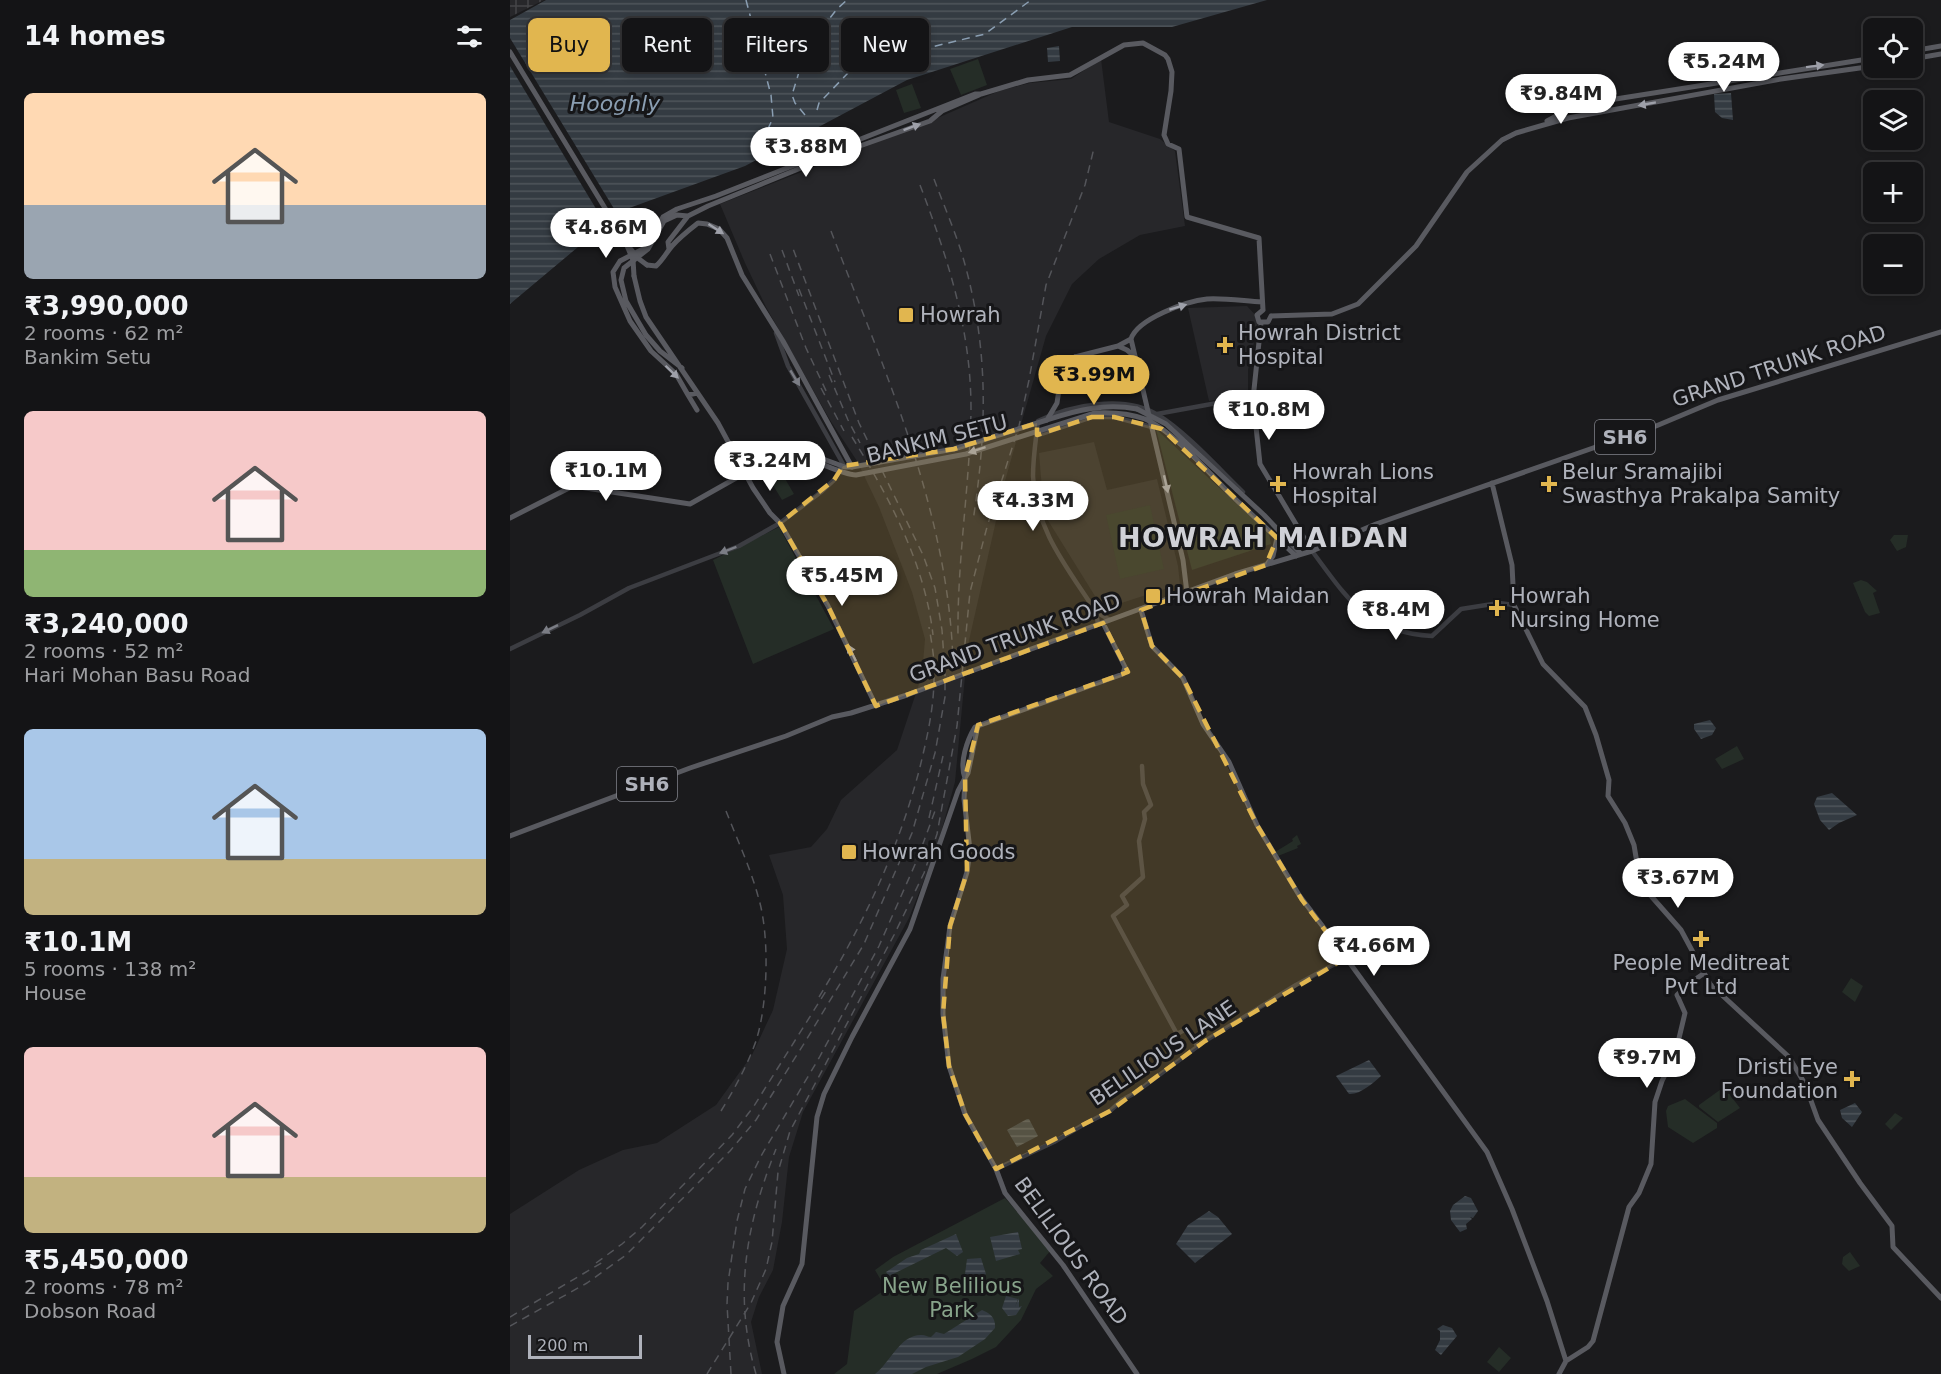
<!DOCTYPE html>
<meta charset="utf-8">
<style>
body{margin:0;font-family:"DejaVu Sans",sans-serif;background:#1d1d1f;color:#f1f3f6;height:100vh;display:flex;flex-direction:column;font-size:22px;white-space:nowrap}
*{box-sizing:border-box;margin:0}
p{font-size:20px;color:#9d9ea1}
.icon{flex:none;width:33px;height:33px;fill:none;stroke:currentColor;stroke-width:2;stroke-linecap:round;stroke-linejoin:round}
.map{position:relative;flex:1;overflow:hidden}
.sheet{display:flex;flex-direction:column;background:#141416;width:510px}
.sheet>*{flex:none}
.banner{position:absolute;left:18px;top:18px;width:570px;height:54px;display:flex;gap:12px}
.fabs{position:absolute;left:1353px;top:18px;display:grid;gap:12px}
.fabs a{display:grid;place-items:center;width:60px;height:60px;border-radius:9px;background:#141416;box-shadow:0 3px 9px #0003,0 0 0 2px #333335;font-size:30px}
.scale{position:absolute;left:18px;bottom:15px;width:114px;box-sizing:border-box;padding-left:6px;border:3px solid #afb2bb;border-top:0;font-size:16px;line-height:21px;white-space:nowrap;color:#afb2bb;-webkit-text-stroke:4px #161618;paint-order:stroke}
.price{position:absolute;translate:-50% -51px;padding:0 14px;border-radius:21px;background:#fff;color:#222;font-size:20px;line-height:39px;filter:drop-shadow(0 2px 3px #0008)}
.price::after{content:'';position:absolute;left:50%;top:36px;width:18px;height:14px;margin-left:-9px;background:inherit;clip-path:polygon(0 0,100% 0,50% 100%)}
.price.active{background:#e1b64f;color:#111}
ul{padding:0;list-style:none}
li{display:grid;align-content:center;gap:12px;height:318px;padding:0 24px}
li span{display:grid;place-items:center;height:186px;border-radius:9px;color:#555}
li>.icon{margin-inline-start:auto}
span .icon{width:108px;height:108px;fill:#fffc;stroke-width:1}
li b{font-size:26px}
h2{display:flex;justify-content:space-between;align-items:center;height:72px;padding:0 24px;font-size:26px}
.tag{padding:0 21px;border-radius:9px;background:#141416;box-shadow:0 3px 9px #0003,0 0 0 2px #333335;font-size:21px;line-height:54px}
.tag.active{background:#e1b64f;color:#111}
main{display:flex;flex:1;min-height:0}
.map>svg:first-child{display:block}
.built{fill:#27272a}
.industrial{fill:url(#industrial-grid)}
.green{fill:#252d27}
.water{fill:url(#water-rules)}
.pier{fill:#1b1b1d}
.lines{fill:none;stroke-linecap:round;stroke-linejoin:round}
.ferry{stroke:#8a9eb2;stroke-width:1.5;stroke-dasharray:8 6;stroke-linecap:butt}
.minor{stroke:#3c3d42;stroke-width:4.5}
.major{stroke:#595a60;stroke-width:5}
.rail{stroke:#54555a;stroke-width:1.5;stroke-dasharray:8 6;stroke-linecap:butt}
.major-bridge{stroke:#595a60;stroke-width:5}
.oneway{fill:#9ea0a9}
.oneway2{fill:#7b7d85}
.marked{fill:#e1b64f;fill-opacity:0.2;stroke:#e1b64f;stroke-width:4.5;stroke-dasharray:12 8;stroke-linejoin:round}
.poi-dot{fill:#e1b64f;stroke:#161618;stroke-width:2}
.labels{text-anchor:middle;stroke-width:6;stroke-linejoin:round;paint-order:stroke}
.shield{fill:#161618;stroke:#81838a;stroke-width:1.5}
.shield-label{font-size:20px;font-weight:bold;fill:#afb2bb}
.poi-label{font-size:21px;fill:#afb2bb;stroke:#161618;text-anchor:start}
.street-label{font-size:21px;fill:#afb2bb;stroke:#161618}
.park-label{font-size:21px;fill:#88a48b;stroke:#161618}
.water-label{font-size:22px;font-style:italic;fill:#8a9eb2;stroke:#161618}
.district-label{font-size:27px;font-weight:bold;letter-spacing:1.5px;fill:#d0d1d7;stroke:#161618}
</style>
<main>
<section class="sheet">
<h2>14 homes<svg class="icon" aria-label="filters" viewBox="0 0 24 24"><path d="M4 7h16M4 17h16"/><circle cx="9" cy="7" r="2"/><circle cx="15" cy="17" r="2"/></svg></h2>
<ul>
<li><span style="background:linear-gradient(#ffd9b3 60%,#9aa5b1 0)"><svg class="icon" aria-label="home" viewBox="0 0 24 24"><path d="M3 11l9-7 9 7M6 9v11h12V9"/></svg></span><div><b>₹3,990,000</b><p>2 rooms · 62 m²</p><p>Bankim Setu</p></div></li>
<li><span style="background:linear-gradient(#f6c9c9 75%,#8fb573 0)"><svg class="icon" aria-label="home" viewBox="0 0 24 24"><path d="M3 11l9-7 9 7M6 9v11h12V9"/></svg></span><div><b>₹3,240,000</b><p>2 rooms · 52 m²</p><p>Hari Mohan Basu Road</p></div></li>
<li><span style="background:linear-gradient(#a9c7e8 70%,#c2b280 0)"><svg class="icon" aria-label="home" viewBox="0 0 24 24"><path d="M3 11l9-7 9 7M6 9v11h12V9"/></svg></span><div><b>₹10.1M</b><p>5 rooms · 138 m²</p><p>House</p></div></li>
<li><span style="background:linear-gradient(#f6c9c9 70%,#c2b280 0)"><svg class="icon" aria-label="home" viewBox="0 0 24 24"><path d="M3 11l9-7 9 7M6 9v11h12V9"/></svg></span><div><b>₹5,450,000</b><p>2 rooms · 78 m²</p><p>Dobson Road</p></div></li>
</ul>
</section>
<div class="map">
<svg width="1431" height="1374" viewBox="0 0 1431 1374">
<defs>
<pattern id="industrial-grid" width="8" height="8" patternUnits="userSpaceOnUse" patternTransform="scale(1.5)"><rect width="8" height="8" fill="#27272a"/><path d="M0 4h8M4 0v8" fill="none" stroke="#444447"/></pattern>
<pattern id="water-rules" width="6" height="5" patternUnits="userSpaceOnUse" patternTransform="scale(1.5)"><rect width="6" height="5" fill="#343b42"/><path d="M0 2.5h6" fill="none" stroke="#4f555b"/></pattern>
</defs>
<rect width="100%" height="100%" fill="#1b1b1d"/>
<path class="built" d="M591,59L599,122L650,139L665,151L675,226L630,235L589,259L562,284L536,336L495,481L458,645L445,782L427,847L399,918L293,1112L279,1157L272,1222L263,1270L249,1297L241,1322L252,1374H0V1214L69,1170L113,1150L147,1143L206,1105L242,1055L263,1010L277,949L273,895L259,855L301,847L317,829L331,800L387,750L412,675L415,639L402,592L369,507L347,461L320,420L256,307L235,263L210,204L423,120L489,91L520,83L561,79Z
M737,306L749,319L738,370V395L699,401L678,308Z
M584,442L597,490L647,479L668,566L670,584L593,609L534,514L529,453Z"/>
<path class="industrial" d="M0,0H34L0,17Z"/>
<path class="green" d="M468,59L477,85L451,95L440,69Z
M402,84L411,108L394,113L386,90Z
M646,429L759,534L761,544L682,570Z
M270,470L284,494L272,500L258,477Z
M640,505L654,569L610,579L596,515Z
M269,527L324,629L243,664L203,560Z
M1384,535H1398L1396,547L1387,551L1380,540Z
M1351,580L1357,582L1367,591L1363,593L1370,613L1359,616L1355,612L1343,583Z
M1227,746L1234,759L1212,769L1205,759Z
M787,835L791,844L787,846L788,848L768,856L765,852L783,841L782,839Z
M1341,978L1353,986L1345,1002L1332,992Z
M1214,1087L1230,1108L1208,1122L1189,1107V1105Z
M1175,1099L1207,1123V1128L1183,1143L1158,1127L1156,1111L1158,1106Z
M1385,1113L1393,1118L1381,1130L1375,1124Z
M495,1198L541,1250L530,1263L543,1276L526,1289L511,1320L486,1347L462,1359L427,1374H324L337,1364L344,1311L376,1289L365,1270L383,1257Z
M1340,1252L1350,1266L1339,1271L1332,1264L1333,1257Z
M989,1347L1001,1358L989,1372L977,1362Z"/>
<path class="water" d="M36,0H757L662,27H562L397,80L235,166L111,211L0,304V20Z
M549,46L550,61L538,62L537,48Z
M1221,93L1223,120L1212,118L1205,112L1204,94Z
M1200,720L1206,728L1202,735L1191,739L1184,729V724Z
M1322,793L1347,815L1329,823L1319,830L1310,820L1304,804L1307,797Z
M859,1060L871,1076C863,1083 850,1095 839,1094L826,1076Z
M1345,1103L1352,1112L1342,1127L1332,1118L1330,1110Z
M517,1119H519L528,1136L507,1147L497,1130Z
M955,1196L961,1198L968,1211L963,1218L960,1217L962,1219L956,1224L957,1229L950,1232L941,1220L940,1211L943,1205Z
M699,1211L708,1217L722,1234L685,1263L666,1244L678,1225Z
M508,1232L512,1249L508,1250L510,1254L486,1261L480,1237Z
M446,1234L453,1252L447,1256L436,1248L379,1276L376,1272L397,1258L409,1254L411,1250Z
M471,1258L476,1274L465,1282L458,1280L455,1274L457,1259Z
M496,1296L508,1299L505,1307L509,1298V1307L512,1306L506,1315L498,1316L492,1308Z
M472,1310C480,1313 486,1318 485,1328L475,1339L448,1357L416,1367L402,1374H365C380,1363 390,1334 412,1335C415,1335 418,1337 421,1337L426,1332L434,1334Z
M933,1325L942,1328L947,1336L931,1355L925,1350L930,1340V1331L927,1329Z"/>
<path class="pier" d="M0,38L109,217L97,227L0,66Z"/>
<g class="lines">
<path class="ferry" d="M236,0L261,95L263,118L256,133
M307,110L309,103L339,72L397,53L475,34L521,0
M295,115L285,103L282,95L296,49L327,9L337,0"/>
<path class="minor" d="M647,414L718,401L743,399
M528,435L582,417H604L642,427L643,426
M802,551C838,599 856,632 922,636L951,609L989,603L1004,605
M586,612L600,620
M588,624L586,612C557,567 526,531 523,476C523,457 526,439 528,421C560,405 615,394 648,415C677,433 708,468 733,492
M0,649L70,615L119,588L229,546L270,523L311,492L324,480L333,464L278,366L266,333
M632,766L633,784L641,805L634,812L635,819L629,841L633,877L612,896L617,905L603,916L667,1034L678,1028L687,1046
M486,1169L544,1142L571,1126L600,1111L612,1100L625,1093L695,1041L786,985L836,958"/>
<path class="major" d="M1402,51L1431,46
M0,52L115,241
M1402,59L1431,54
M1037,121L1061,108L1093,101L1364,58
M159,249L158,242L178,216
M137,265L146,266C153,260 156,253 162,246C170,237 179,230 188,223L197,224L209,229L217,238L232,275L273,341L342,467
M124,276L130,301L136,317L208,423L243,488L260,513L270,523L318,606L366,706
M753,310L747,315L749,322H758L761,316
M761,316L822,314L848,304L906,246L957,172L992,140L1006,133L1058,118L1271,79L1364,66
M751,323L743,399L750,464L802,551
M608,346L617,350L624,356
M565,357L608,346L621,339
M172,368L150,351L136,335L116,301L111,280L114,268L138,249L154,221L167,215L178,216L198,206L308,161L420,121L432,111L469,95
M187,393L178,395L166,374L141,351L120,321L105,287L103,272L110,261L133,249L153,217L167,209L206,196L465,94H471L518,80L560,75L614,45L633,43L655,55L658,59L662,72L661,91L654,135L658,144L669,149L677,217L749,238L753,310
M178,395L187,410
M537,420C567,410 595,403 627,409
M982,483L1002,565L1004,605L1033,664L1075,707L1086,735L1099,780L1098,796L1115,823L1124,845L1129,875L1134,888L1171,930L1200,984L1279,1057L1295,1084L1308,1120L1350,1183L1382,1226L1383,1247L1431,1298
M727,490L754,515L791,554
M721,495L786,556
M0,518L63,486L180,504L235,473H243
M757,564L763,556L767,538
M677,593L673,560L621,339C627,319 677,301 697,299C715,298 734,301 752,302
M631,610L642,646L673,678L693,724L719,762L747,825L789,895L826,944L977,1152L1002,1209L1037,1301L1056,1361
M459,672L725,574L802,551L866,524L1146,426L1208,400L1431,332
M468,725L458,773L455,778L454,799L460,850L457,872L440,926L433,979V1014L439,1066L455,1114L486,1169L495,1193L553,1265L627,1374
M455,778C449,763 457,740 465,727L613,674L615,667L593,623
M0,836L180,768L276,736L322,717L341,713L397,695
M274,1374L267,1342L273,1306L292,1264L307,1117L314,1094L342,1037L400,929L448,791L455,778
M1049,1374L1056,1361L1078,1347L1083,1341L1119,1207L1129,1193L1141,1164L1145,1102L1152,1081L1165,1055L1175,1013L1167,995L1177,985L1193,974"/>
<path class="rail" d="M424,179C434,206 446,233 454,261C479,350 477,430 463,521
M410,185C438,259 461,329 461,409C460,485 447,560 448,636
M321,231C374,370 438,510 443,661
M272,250L289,296
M260,254L296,348L318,395
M289,289L325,382
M319,375L338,420L350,443
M311,388L334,431
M342,437C379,497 415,564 423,635
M419,818L433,756
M309,997C353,925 389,849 410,767C417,738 424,708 424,677C425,661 422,644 419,627
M211,1111C225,1088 237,1066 246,1041C258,1004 260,934 248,896C240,867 227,839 216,811
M86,1263L112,1244L132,1227L222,1135L244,1106L316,991
M0,1317L93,1262
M0,1326L77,1283L116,1255L220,1151L246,1120L295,1042L354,944L402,833L425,753L435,697V673L432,630L425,588L413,555L349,423L282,246
M197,1374L241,1303L256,1269L262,1242L268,1172L280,1131L384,935L414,873L427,834L447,726L460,592L477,527L509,426L519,380L536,285L575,185L584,148
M221,1374L217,1304L218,1283L227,1221L235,1189L251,1156L309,1058L369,946L407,860L425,811
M246,1374C223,1295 236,1225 266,1149"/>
<path class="major-bridge" d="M115,241L123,260L124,276
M119,247L129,259L137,265
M627,409L656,424L727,490
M239,466L270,448L280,447L335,467H342L444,449L537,420L547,403L552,369L565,357
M243,473C251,467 260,459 270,455C289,449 325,474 346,475L456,454L585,413C602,412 618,413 635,419C663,431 699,473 721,495
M397,695L459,672"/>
</g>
<defs><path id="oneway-solid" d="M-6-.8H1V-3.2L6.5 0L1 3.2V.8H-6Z" transform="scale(1.5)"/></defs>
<g class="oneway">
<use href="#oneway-solid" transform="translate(1305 66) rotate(-7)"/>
<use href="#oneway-solid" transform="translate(1137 104) rotate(170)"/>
<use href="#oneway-solid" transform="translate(402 127) rotate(-20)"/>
<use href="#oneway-solid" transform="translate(206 229) rotate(33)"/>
<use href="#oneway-solid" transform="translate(668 307) rotate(-17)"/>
<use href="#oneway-solid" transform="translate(162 372) rotate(44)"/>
<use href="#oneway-solid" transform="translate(467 450) rotate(162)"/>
<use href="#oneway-solid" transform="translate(656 484) rotate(77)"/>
<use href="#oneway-solid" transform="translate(342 653) rotate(-116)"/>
</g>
<g class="oneway2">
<use href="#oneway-solid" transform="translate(285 378) rotate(59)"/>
<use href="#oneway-solid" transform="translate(218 550) rotate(159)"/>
<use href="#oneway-solid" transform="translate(40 629) rotate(154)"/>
</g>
<path class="marked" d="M582,417H604L652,429L767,538L756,565L631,610L642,646L673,678L747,825L792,900L836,958L695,1041L600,1111L486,1169L455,1114L439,1066L433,1014L440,926L457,872L455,778L468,725L618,672L593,623L366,706L318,606L270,523L324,480L333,466L444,449L527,423V435Z"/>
<g class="poi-dot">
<rect x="388" y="307" width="16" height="16" rx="3"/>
<path d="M712 336h6v6h6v6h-6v6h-6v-6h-6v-6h6z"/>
<path d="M765 475h6v6h6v6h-6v6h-6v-6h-6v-6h6z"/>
<path d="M1036 475h6v6h6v6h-6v6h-6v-6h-6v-6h6z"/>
<rect x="635" y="588" width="16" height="16" rx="3"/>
<path d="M984 599h6v6h6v6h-6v6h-6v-6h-6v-6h6z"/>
<rect x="331" y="844" width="16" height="16" rx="3"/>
<path d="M1188 930h6v6h6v6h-6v6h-6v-6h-6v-6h6z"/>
<path d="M1339 1070h6v6h6v6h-6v6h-6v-6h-6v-6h6z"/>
</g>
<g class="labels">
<g class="shield">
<rect x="1085" y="420" width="60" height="34" rx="4.5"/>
<rect x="107" y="767" width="60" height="34" rx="4.5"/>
</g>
<g class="shield-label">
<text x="1115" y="444">SH6</text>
<text x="137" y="791">SH6</text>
</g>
<g class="poi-label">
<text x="410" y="322">Howrah</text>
<text x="728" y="340">Howrah District<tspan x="728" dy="24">Hospital</tspan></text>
<text x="782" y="479">Howrah Lions<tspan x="782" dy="24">Hospital</tspan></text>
<text x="1052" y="479">Belur Sramajibi<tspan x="1052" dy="24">Swasthya Prakalpa Samity</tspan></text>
<text x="656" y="603">Howrah Maidan</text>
<text x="1000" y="603">Howrah<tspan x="1000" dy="24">Nursing Home</tspan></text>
<text x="352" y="859">Howrah Goods</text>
<text x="1191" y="970" text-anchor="middle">People Meditreat<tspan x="1191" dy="24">Pvt Ltd</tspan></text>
<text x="1328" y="1074" text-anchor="end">Dristi Eye<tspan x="1328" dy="24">Foundation</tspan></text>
</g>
<g class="street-label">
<text transform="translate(1269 366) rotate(-18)" y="7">GRAND TRUNK ROAD</text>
<text transform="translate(427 439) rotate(-14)" y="7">BANKIM SETU</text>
<text transform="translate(505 638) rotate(-20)" y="7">GRAND TRUNK ROAD</text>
<text transform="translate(653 1053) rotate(-34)" y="7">BELILIOUS LANE</text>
<text transform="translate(561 1251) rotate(54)" y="7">BELILIOUS ROAD</text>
</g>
<g class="park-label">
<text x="442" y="1293">New Belilious<tspan x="442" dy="24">Park</tspan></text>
</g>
<g class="water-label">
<text x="105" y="111">Hooghly</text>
</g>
<g class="district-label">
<text x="754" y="547">HOWRAH MAIDAN</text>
</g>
</g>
</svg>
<div class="fabs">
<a><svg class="icon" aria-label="locate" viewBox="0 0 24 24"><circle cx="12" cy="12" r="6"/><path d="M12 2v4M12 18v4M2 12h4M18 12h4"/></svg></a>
<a><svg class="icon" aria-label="layers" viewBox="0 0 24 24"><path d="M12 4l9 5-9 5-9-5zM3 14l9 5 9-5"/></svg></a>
<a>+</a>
<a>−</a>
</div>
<div class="scale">200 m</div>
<b class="price" style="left:1214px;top:93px">₹5.24M</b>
<b class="price" style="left:1051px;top:125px">₹9.84M</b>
<b class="price" style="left:296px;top:178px">₹3.88M</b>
<b class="price" style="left:96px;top:259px">₹4.86M</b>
<b class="price active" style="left:584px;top:406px">₹3.99M</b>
<b class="price" style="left:759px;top:441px">₹10.8M</b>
<b class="price" style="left:260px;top:492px">₹3.24M</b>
<b class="price" style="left:96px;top:502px">₹10.1M</b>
<b class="price" style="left:523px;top:532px">₹4.33M</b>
<b class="price" style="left:332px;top:607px">₹5.45M</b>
<b class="price" style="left:886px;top:641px">₹8.4M</b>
<b class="price" style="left:1168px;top:909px">₹3.67M</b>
<b class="price" style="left:864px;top:977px">₹4.66M</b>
<b class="price" style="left:1137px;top:1089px">₹9.7M</b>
<div class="banner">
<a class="tag active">Buy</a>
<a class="tag">Rent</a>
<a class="tag">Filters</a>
<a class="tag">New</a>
</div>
</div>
</main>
